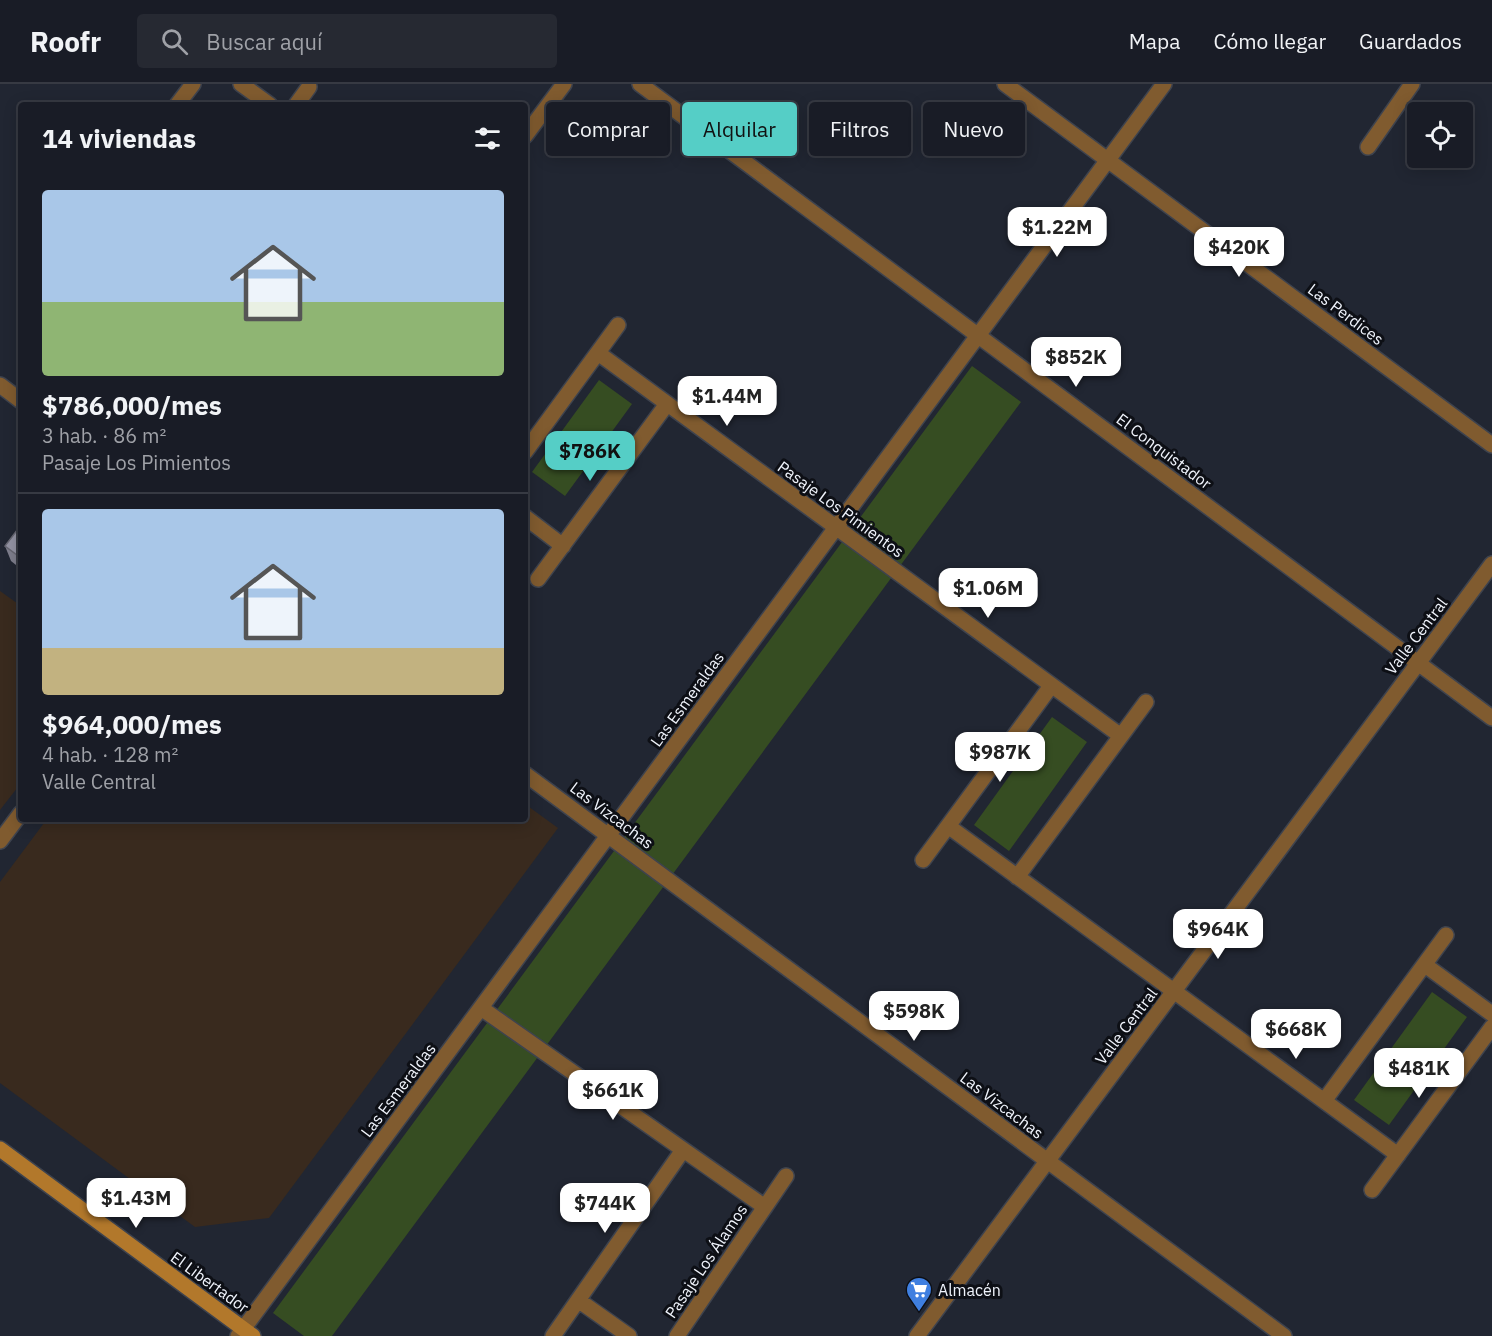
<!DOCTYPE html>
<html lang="es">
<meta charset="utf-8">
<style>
body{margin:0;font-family:"IBM Plex Sans",sans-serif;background:#262932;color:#f1f3f6;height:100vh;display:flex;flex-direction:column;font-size:22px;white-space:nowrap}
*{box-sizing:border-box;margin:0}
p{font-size:20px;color:#9fa1a7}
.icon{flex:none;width:33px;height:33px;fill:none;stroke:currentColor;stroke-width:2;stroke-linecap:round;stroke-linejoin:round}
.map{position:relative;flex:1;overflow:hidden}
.details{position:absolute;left:18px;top:18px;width:510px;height:720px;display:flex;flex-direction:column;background:#191c26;border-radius:6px;box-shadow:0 3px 15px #0003,0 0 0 2px #373a43}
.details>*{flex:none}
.guide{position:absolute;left:546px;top:18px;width:570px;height:54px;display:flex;gap:12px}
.controls{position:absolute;left:1407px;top:18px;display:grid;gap:12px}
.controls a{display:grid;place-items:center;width:66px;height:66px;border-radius:6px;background:#191c26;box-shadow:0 3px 15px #0003,0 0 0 2px #373a43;font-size:30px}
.price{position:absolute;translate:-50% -51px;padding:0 14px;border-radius:12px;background:#fff;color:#222;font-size:20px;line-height:39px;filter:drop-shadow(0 2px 3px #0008)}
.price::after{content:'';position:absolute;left:50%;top:36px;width:18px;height:14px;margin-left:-9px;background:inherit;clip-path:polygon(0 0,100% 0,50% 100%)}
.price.current{background:#55cec6;color:#111}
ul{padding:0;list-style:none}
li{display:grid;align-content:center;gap:12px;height:318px;padding:0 24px}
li+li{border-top:2px solid #373a43}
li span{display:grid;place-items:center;height:186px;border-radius:6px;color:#555}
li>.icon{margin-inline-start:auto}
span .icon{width:108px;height:108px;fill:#fffc;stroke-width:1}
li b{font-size:26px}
h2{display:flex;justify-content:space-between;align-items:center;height:72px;padding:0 24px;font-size:26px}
.chip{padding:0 21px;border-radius:6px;background:#191c26;box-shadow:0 3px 15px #0003,0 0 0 2px #373a43;font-size:21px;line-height:54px}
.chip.current{background:#55cec6;color:#111}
header{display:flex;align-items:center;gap:36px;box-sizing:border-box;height:84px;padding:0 30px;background:#191c26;border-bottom:2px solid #373a43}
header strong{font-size:28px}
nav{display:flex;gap:33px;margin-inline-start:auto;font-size:21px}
.search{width:420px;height:54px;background:#262932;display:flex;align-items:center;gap:15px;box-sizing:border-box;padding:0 21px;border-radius:6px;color:#9fa1a7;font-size:22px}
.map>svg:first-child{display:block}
.education{fill:#392a1e}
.green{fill:#364d22}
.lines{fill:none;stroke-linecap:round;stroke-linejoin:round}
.street-casing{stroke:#3e434e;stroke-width:18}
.secondary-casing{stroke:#3e434e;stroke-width:18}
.street{stroke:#805b2f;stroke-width:15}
.secondary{stroke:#b2782b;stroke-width:15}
.wall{fill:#7e7e8c}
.building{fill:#9393a3;stroke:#676772;stroke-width:1.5}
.labels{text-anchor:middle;stroke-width:6;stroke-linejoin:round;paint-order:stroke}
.street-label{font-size:16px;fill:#f0f4fc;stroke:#0d0f15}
.poi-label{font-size:16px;fill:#f0f4fc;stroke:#0d0f15;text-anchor:start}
</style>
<header>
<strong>Roofr</strong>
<div class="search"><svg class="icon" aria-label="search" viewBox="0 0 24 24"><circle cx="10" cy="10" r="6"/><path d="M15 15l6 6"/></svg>Buscar aquí</div>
<nav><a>Mapa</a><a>Cómo llegar</a><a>Guardados</a></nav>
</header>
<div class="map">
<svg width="1492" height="1252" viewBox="0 0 1492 1252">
<rect width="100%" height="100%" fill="#212632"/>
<path class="education" d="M0,507L21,522V699L0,726Z
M525,720L558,744L269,1134L195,1143L0,999V798L47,735H525Z"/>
<path class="green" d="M972,282L1021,318L332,1252H304L273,1229Z
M599,296L632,320L565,412L532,388Z
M1052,633L1087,658L1009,767L974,741Z
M1432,908L1467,933L1389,1041L1354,1016Z"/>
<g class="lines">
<defs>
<path id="street" d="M241,0L270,21
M640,0L1492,634
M1005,0L1492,361
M177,21L193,0
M296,21L309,3
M525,52L564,0
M1368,63L1412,0
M598,269L1121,652
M0,301L21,317
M525,368L618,241
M525,433L563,462
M538,495L667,320
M525,690L1284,1252
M948,742L1398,1071
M0,757L21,729
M923,776L1051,602
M1017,793L1146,618
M1425,881L1492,930
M481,924L765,1123
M1324,1017L1446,851
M1372,1106L1492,943
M578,1216L629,1252
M238,1252L1164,0
M553,1252L683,1066
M677,1252L786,1092
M917,1252L1492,480"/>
<path id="secondary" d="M0,1065L253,1252"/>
</defs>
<use href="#street" class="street-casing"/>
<use href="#secondary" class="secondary-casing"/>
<use href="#street" class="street"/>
<use href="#secondary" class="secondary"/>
</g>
<path class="wall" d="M21,441V485L11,477L5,462Z"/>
<path class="building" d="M21,441V474L5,462Z"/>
<defs>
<symbol id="supermarket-pin" viewBox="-11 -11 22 30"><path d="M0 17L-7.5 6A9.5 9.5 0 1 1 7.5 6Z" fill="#3f7fe0" stroke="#0d0f15"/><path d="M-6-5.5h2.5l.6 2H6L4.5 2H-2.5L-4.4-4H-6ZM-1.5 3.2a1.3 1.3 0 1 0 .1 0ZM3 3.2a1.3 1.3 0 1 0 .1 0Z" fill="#fff"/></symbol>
</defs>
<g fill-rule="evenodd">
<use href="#supermarket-pin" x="904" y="1191" width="30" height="40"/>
</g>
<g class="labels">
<g class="street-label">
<text transform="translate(1346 230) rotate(37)" y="6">Las Perdices</text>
<text transform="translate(1164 367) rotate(37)" y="6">El Conquistador</text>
<text transform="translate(841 425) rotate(36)" y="6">Pasaje Los Pimientos</text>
<text transform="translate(1416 552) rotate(-53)" y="6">Valle Central</text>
<text transform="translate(687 615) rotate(-54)" y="6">Las Esmeraldas</text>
<text transform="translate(612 731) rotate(37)" y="6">Las Vizcachas</text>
<text transform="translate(1126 942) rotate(-53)" y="6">Valle Central</text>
<text transform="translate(398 1006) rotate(-53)" y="6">Las Esmeraldas</text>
<text transform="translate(1002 1021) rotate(37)" y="6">Las Vizcachas</text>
<text transform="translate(706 1177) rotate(-56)" y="6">Pasaje Los Álamos</text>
<text transform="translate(210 1198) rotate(36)" y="6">El Libertador</text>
</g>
<g class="poi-label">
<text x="938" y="1212">Almacén</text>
</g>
</g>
</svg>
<div class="controls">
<a><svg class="icon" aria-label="locate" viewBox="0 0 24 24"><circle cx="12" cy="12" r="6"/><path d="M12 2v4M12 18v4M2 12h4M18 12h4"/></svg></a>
</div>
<b class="price" style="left:1057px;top:174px">$1.22M</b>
<b class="price" style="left:1239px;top:194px">$420K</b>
<b class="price" style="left:1076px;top:304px">$852K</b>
<b class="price" style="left:727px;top:343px">$1.44M</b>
<b class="price current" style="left:590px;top:398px">$786K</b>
<b class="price" style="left:988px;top:535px">$1.06M</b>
<b class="price" style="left:1000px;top:699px">$987K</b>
<b class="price" style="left:1218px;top:876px">$964K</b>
<b class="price" style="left:914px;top:958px">$598K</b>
<b class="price" style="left:1296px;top:976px">$668K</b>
<b class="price" style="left:1419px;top:1015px">$481K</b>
<b class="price" style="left:613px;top:1037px">$661K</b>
<b class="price" style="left:136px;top:1145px">$1.43M</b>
<b class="price" style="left:605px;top:1150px">$744K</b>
<div class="guide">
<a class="chip">Comprar</a>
<a class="chip current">Alquilar</a>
<a class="chip">Filtros</a>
<a class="chip">Nuevo</a>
</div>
<section class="details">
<h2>14 viviendas<svg class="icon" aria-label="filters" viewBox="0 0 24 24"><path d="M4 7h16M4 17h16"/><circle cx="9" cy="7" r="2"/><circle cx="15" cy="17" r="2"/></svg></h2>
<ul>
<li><span style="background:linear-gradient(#a9c7e8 60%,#8fb573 0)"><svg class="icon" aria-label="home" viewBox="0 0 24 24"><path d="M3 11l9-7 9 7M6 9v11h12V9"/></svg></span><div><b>$786,000/mes</b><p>3 hab. · 86 m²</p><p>Pasaje Los Pimientos</p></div></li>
<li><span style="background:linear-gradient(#a9c7e8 75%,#c2b280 0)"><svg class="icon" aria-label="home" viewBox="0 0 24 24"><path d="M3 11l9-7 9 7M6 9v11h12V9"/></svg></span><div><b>$964,000/mes</b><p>4 hab. · 128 m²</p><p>Valle Central</p></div></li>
</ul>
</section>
</div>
